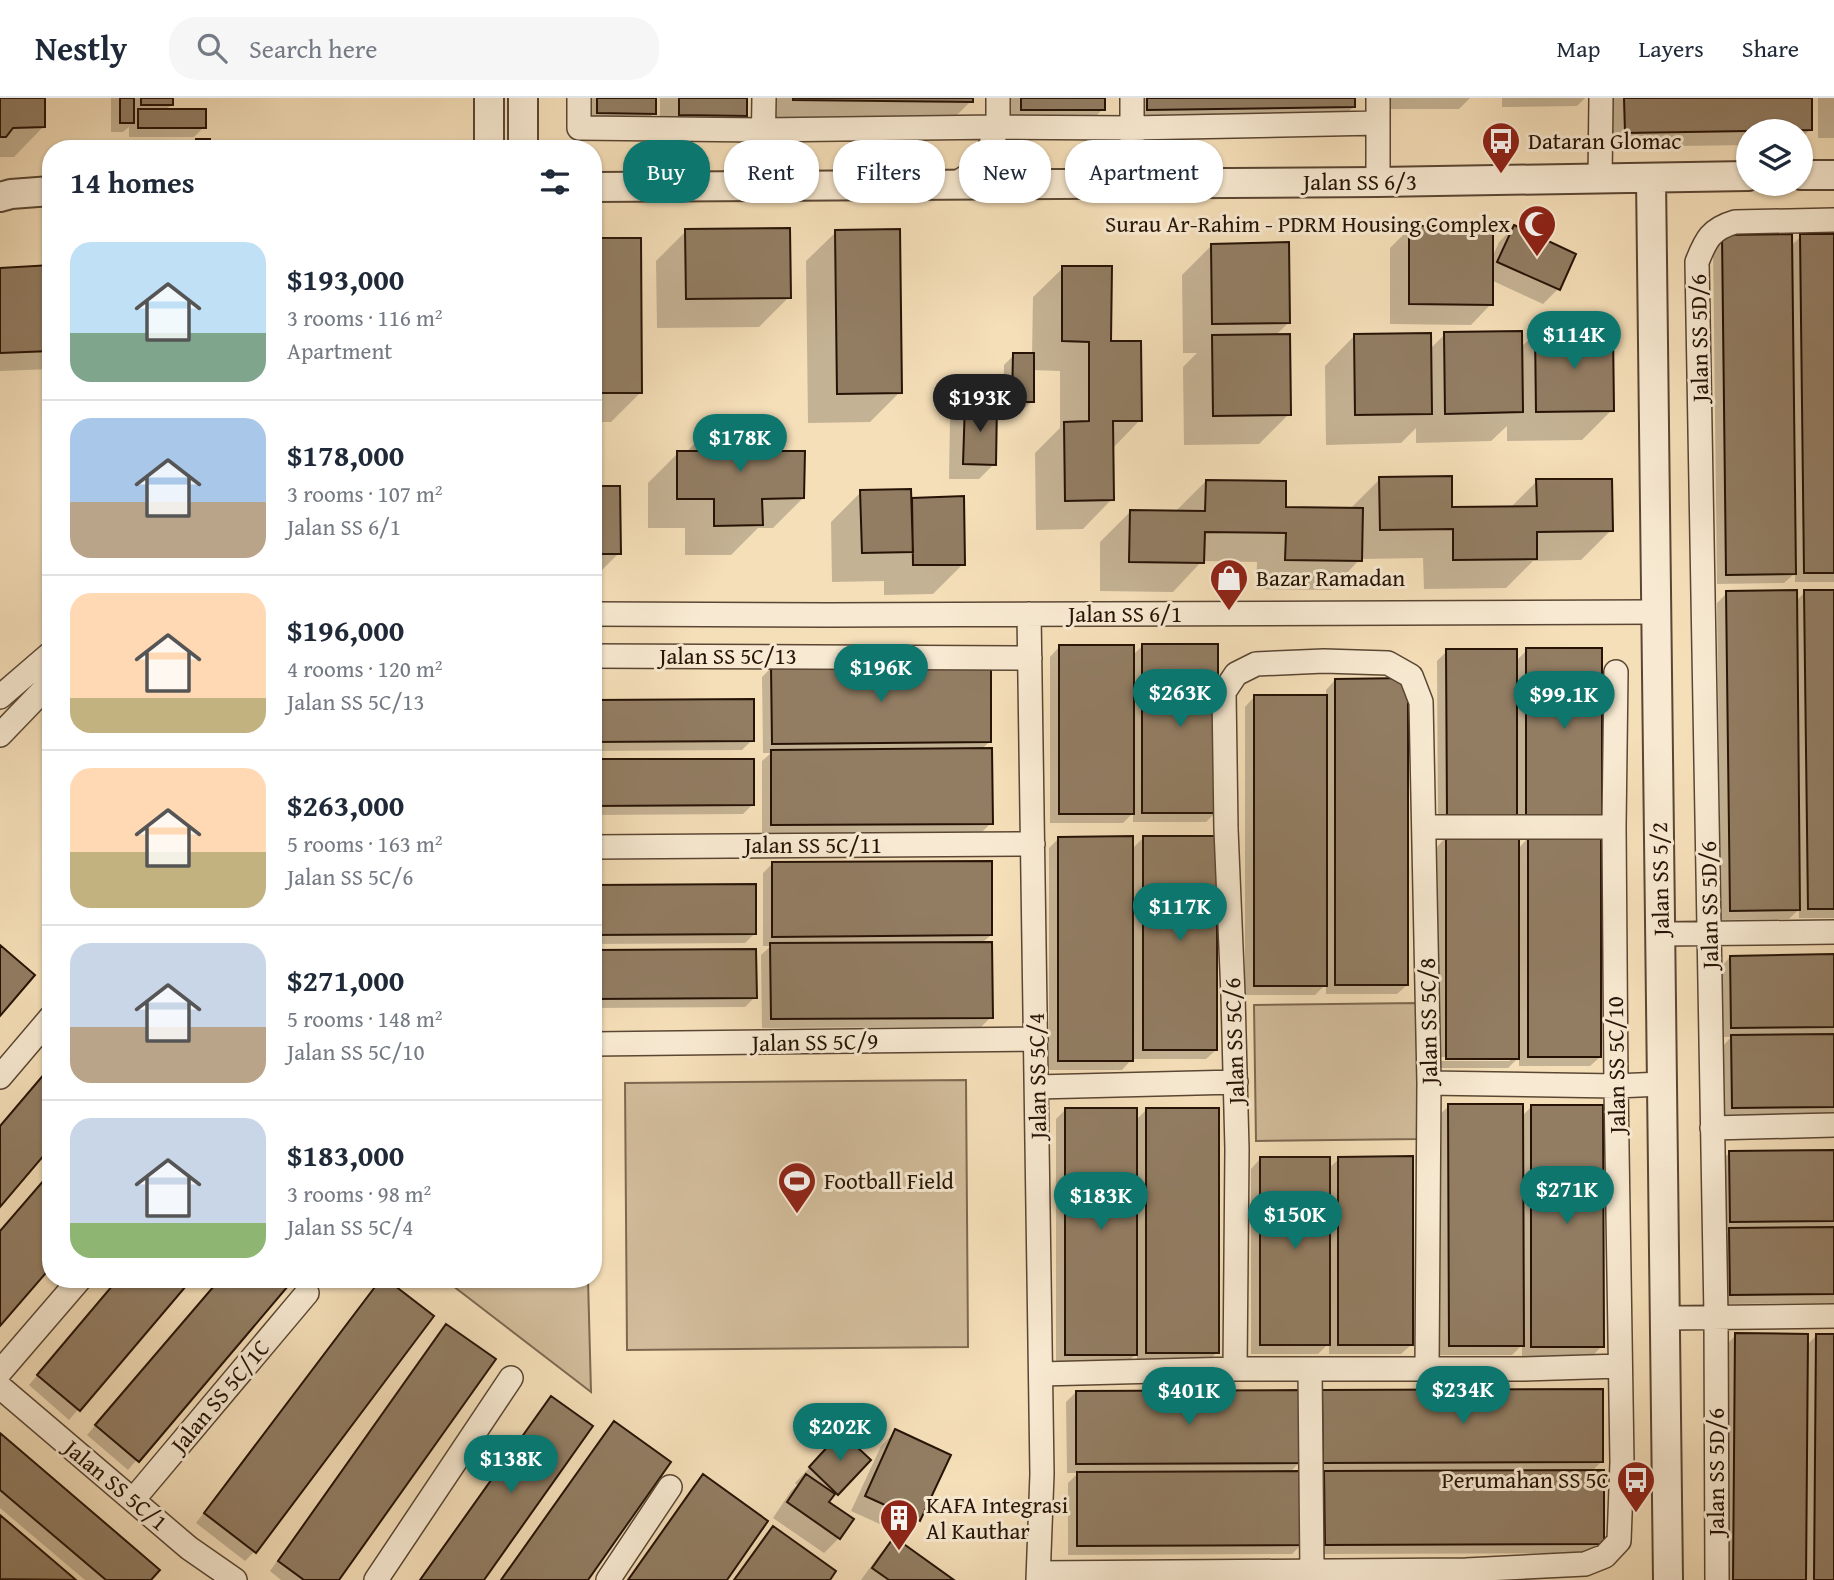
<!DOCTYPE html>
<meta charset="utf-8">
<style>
body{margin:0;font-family:"Gentium Book Plus",serif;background:#f6f6f7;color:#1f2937;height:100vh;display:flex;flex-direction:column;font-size:26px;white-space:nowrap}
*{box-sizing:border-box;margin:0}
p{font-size:23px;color:#747a83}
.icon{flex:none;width:38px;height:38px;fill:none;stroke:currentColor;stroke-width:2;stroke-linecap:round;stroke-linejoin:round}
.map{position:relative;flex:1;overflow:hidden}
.details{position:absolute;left:42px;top:42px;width:560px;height:1148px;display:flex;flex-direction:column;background:#fff;border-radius:28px;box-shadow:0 2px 5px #0004}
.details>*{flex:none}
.banner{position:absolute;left:623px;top:42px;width:665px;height:63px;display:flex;gap:14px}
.controls{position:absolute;left:1736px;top:21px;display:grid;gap:14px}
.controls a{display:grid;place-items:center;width:77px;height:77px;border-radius:50%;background:#fff;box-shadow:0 2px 5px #0004;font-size:35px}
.price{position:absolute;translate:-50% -60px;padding:0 16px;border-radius:24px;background:#0f766e;color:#fff;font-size:23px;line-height:46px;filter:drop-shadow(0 2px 4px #0008)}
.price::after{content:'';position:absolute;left:50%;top:42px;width:21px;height:16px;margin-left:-10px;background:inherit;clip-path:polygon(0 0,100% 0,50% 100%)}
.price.selected{background:#222;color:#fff}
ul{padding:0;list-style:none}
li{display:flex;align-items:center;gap:21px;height:175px;padding:0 28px}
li+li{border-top:2px solid #e0e1e3}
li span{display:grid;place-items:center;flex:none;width:196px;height:140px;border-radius:21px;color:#555}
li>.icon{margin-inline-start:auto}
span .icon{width:84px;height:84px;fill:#fffc;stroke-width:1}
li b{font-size:30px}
h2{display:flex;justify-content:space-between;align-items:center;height:84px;padding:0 28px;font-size:30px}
.chip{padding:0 24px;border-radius:28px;background:#fff;box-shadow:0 2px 5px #0004;font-size:24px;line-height:63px}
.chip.selected{background:#0f766e;color:#fff}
header{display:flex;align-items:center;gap:42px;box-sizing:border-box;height:98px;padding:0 35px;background:#fff;border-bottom:2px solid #e0e1e3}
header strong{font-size:33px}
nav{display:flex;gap:38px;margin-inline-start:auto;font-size:24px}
.search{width:490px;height:63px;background:#f6f6f7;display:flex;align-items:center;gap:18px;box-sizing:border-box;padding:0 24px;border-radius:28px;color:#747a83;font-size:26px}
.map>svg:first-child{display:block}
.green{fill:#d2bc9b;stroke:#7c6850;stroke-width:2}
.shadow{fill:#0003;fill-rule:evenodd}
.building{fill:#927d63;stroke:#261306;stroke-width:2}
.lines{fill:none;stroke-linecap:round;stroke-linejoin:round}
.minor-casing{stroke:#5a4633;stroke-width:26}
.tertiary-casing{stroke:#5a4633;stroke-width:32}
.minor{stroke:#f8ead2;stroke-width:23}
.tertiary{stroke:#f8ead2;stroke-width:28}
.labels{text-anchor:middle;stroke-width:6;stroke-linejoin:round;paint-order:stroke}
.poi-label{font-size:23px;fill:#261306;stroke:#f8ead2;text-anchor:start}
.street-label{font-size:23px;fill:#261306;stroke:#f8ead2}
</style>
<header>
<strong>Nestly</strong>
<div class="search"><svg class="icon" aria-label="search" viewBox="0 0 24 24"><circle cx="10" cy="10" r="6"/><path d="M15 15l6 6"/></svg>Search here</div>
<nav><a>Map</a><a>Layers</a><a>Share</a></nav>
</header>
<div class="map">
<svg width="1834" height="1482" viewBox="0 0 1834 1482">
<rect width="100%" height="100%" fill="#f5dfb9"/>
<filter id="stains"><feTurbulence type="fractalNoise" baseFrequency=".00286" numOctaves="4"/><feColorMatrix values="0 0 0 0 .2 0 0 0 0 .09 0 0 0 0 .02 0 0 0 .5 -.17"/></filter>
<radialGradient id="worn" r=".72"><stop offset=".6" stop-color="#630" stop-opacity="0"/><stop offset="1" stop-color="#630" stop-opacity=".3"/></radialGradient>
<path class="green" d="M1417,905L1419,1041L1256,1043L1254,907Z
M966,982L968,1249L627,1252L625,985Z
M444,1181H588L591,1294Z"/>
<path class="shadow" d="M0,0H43V29L14,59H0Z
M111,0H172V6L165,13L204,29L194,39H129V29L123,34H111Z
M578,0H654V15L634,35H577Z
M660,0H745V17L725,37L660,36Z
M774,0H971V3L951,23L774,21Z
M1001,0H1103V11L1083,31H1002Z
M1127,0H1353V9L1333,29L1128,31Z
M1382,0H1470L1459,11H1382Z
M1502,0H1585L1577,8L1502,9Z
M1610,0H1810V31L1801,41V33H1748V47L1610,49Z
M1818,0H1834V40H1818Z
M1514,129L1574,156L1558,191L1543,206L1491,182V206L1471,227L1390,226V150L1410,130L1491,162L1499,144Z
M686,133L789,199L759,229L657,230L656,163Z
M836,134L900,294L870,324L808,325L806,163Z
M1801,138H1834V484H1795V475L1784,485L1717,486L1713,148L1723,139L1791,148Z
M593,142L641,294L611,324H593Z
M1212,147L1288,225L1275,238L1289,316L1259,346L1184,347L1183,269L1197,255H1183L1182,177Z
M51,169V271L0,273V171Z
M1063,170L1110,245L1140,322L1112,351V401L1083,431L1036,432L1035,355L1060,330V273L1032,272V303L1022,313H1003L1004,267L1014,257H1032L1033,199Z
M1536,235L1612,312L1582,342L1507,343V328L1491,343L1416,345V330L1401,345L1326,347L1325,268L1354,238L1430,251L1445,236L1520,250Z
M969,288L990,299L983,307L994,366L979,381H949L950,321L968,304H965V292Z
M715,326L761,355L803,400L773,430H758L731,457H685V430H648V385L678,355H685Z
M1380,381L1451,411L1510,410L1537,383L1611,432L1581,462L1533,463L1506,490L1424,491L1423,460L1360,461L1331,492L1256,491L1257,464L1202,463L1173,494L1100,493V444L1130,414L1176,413L1206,383L1284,410L1350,411Z
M593,390L619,455L593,481Z
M861,394L910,402L962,400L963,466L933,496L884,497V483L832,484L831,424Z
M1805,494H1834V820H1799V811L1789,821L1721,822L1717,505L1727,495L1795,504Z
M1142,548L1216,714L1206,724H1133V715L1123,725H1050V559L1059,549L1132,558Z
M1527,552L1600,717L1590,726H1517V715L1506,726H1438L1437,563L1447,553L1516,563Z
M772,569L989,644L981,652L991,725L981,735L762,736V663L771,655H763L762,579Z
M1335,582L1407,887L1397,896H1326V886L1315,897H1245V609L1254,599H1326V592Z
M593,604L752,642L742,652L593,653Z
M593,663L752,707L743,716L593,717Z
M1446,739L1517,752L1528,740L1600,959L1590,968H1519V959L1508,970H1437V749ZM1437,959H1510V963H1437Z
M1059,740L1131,752L1143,740L1216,952L1206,961H1132L1122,972H1049V750Z
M772,766L991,837L981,846L991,919L981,929L762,930L761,857L771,848H763V775Z
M593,789L755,835L745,845L593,846Z
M51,834V851L44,847Z
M593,854L755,899L745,909L593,910Z
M1834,858V1018L1723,1019L1722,949L1731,939H1721V869L1730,859Z
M1449,1008L1522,1018L1531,1009L1602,1248L1592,1258H1522V1247L1512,1257H1440L1439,1017Z
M1065,1012L1136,1022L1146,1012L1217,1254L1208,1264H1137V1255L1126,1266H1056V1021Z
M1834,1054V1205L1721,1206L1720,1142L1729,1133H1721L1720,1065L1729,1055Z
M1260,1061L1328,1071L1339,1061L1411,1247L1401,1256H1329V1245L1318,1256H1251V1071Z
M119,1181H190L69,1322L29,1287Z
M220,1181H292L128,1372L87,1337Z
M383,1181L255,1453L245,1463L196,1425L373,1191Z
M446,1228L337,1482H281L270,1473L437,1238Z
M1736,1237L1807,1247L1817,1237H1834V1482H1724L1726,1247Z
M1323,1293L1601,1364L1591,1374L1602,1445L1593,1455L1316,1456L1315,1385L1326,1374H1314L1313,1303Z
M1076,1294L1300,1364L1289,1375L1302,1446L1292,1456L1068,1457V1385L1078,1375H1067L1066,1304Z
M551,1300L482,1482H419L542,1309Z
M614,1325L586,1482H500L605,1335Z
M896,1333L919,1422L904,1437L851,1413L881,1348Z
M0,1337L149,1482H85L0,1410Z
M827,1351L837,1395L828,1405L839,1440L824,1455L773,1420L791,1393L797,1387L795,1385Z
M703,1379L724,1482H627L693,1388Z
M0,1419L74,1482H0Z
M773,1430L827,1482H733L763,1440Z
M894,1441L951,1482H861L880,1456Z"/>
<path class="building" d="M0,0H45V29L13,30L6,39H0Z
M120,0H134V25H120Z
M141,0H173V7H141Z
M597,0H656V16L597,15Z
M679,0H747V18L679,17Z
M793,0H973V4L793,2Z
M1021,0H1105V12H1021Z
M1147,0H1355V9L1147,12Z
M1624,0H1812V32L1625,35Z
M138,11H206V30H138Z
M196,41H210V51H195Z
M1514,127L1576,156L1560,192L1497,164Z
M1409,128H1493V207L1409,206Z
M790,130L791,200L686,201L685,131Z
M900,131L902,295L837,296L835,132Z
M1792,136L1796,476L1726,477L1722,137Z
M1800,136H1834V475H1804Z
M593,140H641L642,295H593Z
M1289,144L1290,225L1212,226L1211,146Z
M51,167V253L0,255V170Z
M1062,168H1112L1111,243H1141L1142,323H1113L1114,402L1065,403L1064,324L1089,323V244L1062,243Z
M1613,232L1614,313L1536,314L1535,233Z
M1522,233L1523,314L1445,316L1444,234Z
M1431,235L1432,316L1355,317L1354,236Z
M1290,236L1291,317L1213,318L1212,237Z
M1013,255H1034V304H1012Z
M968,286H992V300H968Z
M965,305H997L996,367L963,366Z
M762,323V353H805L804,400L762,401L763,427L714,428V401H677V353H714V324Z
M1452,378V409L1537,408L1536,381H1612L1613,433L1537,434V461L1453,462V431L1380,432L1379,379Z
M1206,382L1286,383V409L1363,410L1362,463L1285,462L1286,435L1205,434L1204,465L1129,464L1130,412L1205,413Z
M593,388H620L621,456H593Z
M911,391L913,454L862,455L860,392Z
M964,398L965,467H913L912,400Z
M1797,492L1800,812L1730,813L1726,493Z
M1804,492H1834V811H1808Z
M1142,546H1218V715H1142Z
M1059,547H1134V716H1059Z
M1526,550H1602V717H1526Z
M1446,551H1517V717H1447Z
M991,566V644L772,646L771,568Z
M1408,580V887H1335V581Z
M1254,597H1327V888H1254Z
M754,601V643L593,644V602Z
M992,650L993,726L771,727V652Z
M593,661H754V707L593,708Z
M1133,738V963H1058V739Z
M1143,738H1217V952H1143Z
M1446,738H1519V961H1446Z
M1528,738H1601V959H1528Z
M992,763V837L772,839V764Z
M756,786V836L593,837V787Z
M992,844L993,920L771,921L770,845Z
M0,847L35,877L0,918Z
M756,851L757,900L593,901V852Z
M1834,856V929L1731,930L1730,858Z
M1834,936V1009L1732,1010L1731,937Z
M51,968V1049L0,1109V1028Z
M1448,1006H1523L1524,1248H1449Z
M1531,1007H1603L1604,1249H1531Z
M1065,1010H1137V1257H1065Z
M1146,1010H1219V1255H1146Z
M1834,1052V1123L1730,1124L1729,1053Z
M1413,1058V1247H1338V1059Z
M1260,1059H1330V1247H1260Z
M51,1074V1169L0,1228V1133Z
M1834,1129V1196L1730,1197L1729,1130Z
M118,1181H192L80,1313L37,1277Z
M220,1181H294L139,1364L95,1327Z
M381,1181H386L434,1218L256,1455L204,1415Z
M446,1226L496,1261L339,1482H304L278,1463Z
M1735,1235L1808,1236L1806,1482H1733Z
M1816,1236H1834V1482H1814Z
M1603,1291V1364L1323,1365L1322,1292Z
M1302,1292V1365L1076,1366V1293Z
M551,1298L593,1328L484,1482H420Z
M614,1323L671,1364L588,1482H501Z
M895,1331L951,1357L920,1423L865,1398Z
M841,1334L871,1362L838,1397L809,1369Z
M0,1335L160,1472L151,1482H106L0,1392Z
M1604,1372V1446L1325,1447L1324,1373Z
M1303,1373V1447L1077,1448V1374Z
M703,1376L768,1423L727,1482H628Z
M806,1376L835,1396L829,1404L854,1421L840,1441L787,1404Z
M0,1417L76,1482L0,1481Z
M773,1428L836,1473L830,1482H734Z
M894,1439L954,1482H889L872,1470Z"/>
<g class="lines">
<defs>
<path id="minor" d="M579,0V30L763,32L998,29L1132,30L1378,25
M1132,0V86
M1378,0V84
M1600,81L1601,0
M954,87L977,72L989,51L998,29V0
M728,88L754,74L763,60L764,0
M593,516L829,517L1657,514
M1029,516L1042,1376L1038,1482
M593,558L1030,560
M0,599L51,555
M0,637L51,584
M1425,729H1614
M593,749L1033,746
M1661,836L1834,834
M593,946L1036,941
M0,979L51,919
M1429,985L1616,988L1662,986
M1037,989L1236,984
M1712,1030L1834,1027
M1665,1220L1834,1218
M1235,1271L1237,1051L1233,897L1226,731L1224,594L1236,576L1256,566L1324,563L1388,565L1411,578L1421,604L1429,985L1427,1270
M1310,1271L1312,1474
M0,1274L80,1181
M1041,1276L1235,1271H1523L1620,1268
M0,1289L189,1450L235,1482
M133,1402L307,1195
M1039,1475L1466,1472L1585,1466L1605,1458L1619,1443L1622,1364L1616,988L1614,729L1616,574
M376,1482L511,1280
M608,1482L670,1389
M1717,1482L1716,1219L1697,164C1706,141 1711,131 1735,124L1834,122"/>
<path id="tertiary" d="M489,51V0
M523,51V0
M1801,77H1834
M1651,80L1668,1482
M593,89L1378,84L1748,78
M0,99L11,96L51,93"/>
</defs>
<use href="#minor" class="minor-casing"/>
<use href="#tertiary" class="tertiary-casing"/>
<use href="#minor" class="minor"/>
<use href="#tertiary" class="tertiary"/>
</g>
<defs>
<symbol id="bus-pin" viewBox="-11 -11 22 30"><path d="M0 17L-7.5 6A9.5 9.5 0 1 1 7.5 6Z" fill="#8f2418" stroke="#f8ead2"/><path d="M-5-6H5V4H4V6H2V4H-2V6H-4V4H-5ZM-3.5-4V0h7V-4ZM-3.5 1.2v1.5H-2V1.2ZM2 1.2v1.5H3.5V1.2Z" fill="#fff"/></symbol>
<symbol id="mosque-pin" viewBox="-11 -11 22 30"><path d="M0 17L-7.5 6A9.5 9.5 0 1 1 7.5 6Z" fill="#8f2418" stroke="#f8ead2"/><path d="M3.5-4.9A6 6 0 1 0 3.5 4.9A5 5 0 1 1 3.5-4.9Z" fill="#fff"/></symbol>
<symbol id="shop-pin" viewBox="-11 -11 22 30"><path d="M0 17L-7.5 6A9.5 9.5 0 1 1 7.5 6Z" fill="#8f2418" stroke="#f8ead2"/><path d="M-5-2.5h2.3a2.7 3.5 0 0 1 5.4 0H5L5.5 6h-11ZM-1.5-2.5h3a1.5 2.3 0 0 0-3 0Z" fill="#fff"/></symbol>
<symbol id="stadium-pin" viewBox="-11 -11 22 30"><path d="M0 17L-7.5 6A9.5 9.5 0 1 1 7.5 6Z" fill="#8f2418" stroke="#f8ead2"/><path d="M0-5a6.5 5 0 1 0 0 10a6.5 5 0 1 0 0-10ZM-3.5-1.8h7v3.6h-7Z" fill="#fff"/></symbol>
<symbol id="building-pin" viewBox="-11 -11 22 30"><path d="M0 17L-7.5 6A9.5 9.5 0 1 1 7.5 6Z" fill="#8f2418" stroke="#f8ead2"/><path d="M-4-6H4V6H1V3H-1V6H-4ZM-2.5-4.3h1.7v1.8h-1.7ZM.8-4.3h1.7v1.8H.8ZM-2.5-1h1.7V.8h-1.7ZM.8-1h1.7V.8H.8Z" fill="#fff"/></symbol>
</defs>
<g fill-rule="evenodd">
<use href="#bus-pin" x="1479" y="21" width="44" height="60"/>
<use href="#mosque-pin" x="1515" y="104" width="44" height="60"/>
<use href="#shop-pin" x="1207" y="458" width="44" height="60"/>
<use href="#stadium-pin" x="775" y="1061" width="44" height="60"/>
<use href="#bus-pin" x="1614" y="1360" width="44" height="60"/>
<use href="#building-pin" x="877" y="1398" width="44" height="60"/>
</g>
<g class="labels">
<g class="poi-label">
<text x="1528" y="51">Dataran Glomac</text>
<text x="1510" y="134" text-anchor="end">Surau Ar-Rahim - PDRM Housing Complex</text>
<text x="1256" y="488">Bazar Ramadan</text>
<text x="824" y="1091">Football Field</text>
<text x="1609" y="1390" text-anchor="end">Perumahan SS 5C</text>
<text x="926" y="1415">KAFA Integrasi<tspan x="926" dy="26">Al Kauthar</tspan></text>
</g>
<g class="street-label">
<text x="1360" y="92">Jalan SS 6/3</text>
<text transform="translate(1699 240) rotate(-91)" y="8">Jalan SS 5D/6</text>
<text x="1125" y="524">Jalan SS 6/1</text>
<text x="728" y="566">Jalan SS 5C/13</text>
<text x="813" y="755">Jalan SS 5C/11</text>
<text transform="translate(1660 781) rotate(-91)" y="8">Jalan SS 5/2</text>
<text transform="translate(1709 807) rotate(-91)" y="8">Jalan SS 5D/6</text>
<text transform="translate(1428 923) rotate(-91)" y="8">Jalan SS 5C/8</text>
<text transform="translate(1234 943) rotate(-92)" y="8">Jalan SS 5C/6</text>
<text transform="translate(815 944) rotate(-1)" y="8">Jalan SS 5C/9</text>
<text transform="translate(1616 967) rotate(-91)" y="8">Jalan SS 5C/10</text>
<text transform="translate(1037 978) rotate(-91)" y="8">Jalan SS 5C/4</text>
<text transform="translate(220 1298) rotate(-50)" y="8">Jalan SS 5C/1C</text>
<text transform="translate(1716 1374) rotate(-90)" y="8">Jalan SS 5D/6</text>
<text transform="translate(116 1387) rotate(40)" y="8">Jalan SS 5C/1</text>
</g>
</g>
<rect width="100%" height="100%" filter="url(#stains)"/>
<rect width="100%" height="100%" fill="url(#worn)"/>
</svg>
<div class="controls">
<a><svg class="icon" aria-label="layers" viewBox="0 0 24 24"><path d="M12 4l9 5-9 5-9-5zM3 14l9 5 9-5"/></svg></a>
</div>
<b class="price" style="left:1574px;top:273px">$114K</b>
<b class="price selected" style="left:980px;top:336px">$193K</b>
<b class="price" style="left:740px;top:376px">$178K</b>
<b class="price" style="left:881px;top:606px">$196K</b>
<b class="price" style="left:1180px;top:631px">$263K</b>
<b class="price" style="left:1564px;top:633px">$99.1K</b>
<b class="price" style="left:1180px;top:845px">$117K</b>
<b class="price" style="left:1567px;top:1128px">$271K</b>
<b class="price" style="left:1101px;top:1134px">$183K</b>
<b class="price" style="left:1295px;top:1153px">$150K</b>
<b class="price" style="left:1463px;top:1328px">$234K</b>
<b class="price" style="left:1189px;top:1329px">$401K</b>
<b class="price" style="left:840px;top:1365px">$202K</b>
<b class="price" style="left:511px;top:1397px">$138K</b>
<div class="banner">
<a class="chip selected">Buy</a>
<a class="chip">Rent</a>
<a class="chip">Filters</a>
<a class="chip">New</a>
<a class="chip">Apartment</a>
</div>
<section class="details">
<h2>14 homes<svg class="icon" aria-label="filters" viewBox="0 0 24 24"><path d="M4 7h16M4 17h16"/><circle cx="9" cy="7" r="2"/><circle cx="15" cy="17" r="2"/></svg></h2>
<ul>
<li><span style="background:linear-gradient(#bfe0f5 65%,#7fa58c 0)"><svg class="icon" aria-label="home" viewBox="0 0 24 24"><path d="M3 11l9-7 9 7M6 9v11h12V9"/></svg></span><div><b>$193,000</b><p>3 rooms · 116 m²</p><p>Apartment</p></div></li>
<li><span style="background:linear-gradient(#a9c7e8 60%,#b9a48a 0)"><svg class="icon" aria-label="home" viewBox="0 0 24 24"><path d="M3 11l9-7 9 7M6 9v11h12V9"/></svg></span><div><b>$178,000</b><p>3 rooms · 107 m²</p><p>Jalan SS 6/1</p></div></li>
<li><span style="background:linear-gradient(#ffd9b3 75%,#c2b280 0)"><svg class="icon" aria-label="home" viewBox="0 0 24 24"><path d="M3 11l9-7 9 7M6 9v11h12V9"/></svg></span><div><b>$196,000</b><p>4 rooms · 120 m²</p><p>Jalan SS 5C/13</p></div></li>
<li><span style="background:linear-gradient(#ffd9b3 60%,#c2b280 0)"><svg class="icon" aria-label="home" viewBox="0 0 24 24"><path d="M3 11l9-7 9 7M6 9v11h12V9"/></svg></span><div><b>$263,000</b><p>5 rooms · 163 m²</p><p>Jalan SS 5C/6</p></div></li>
<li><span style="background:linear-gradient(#c9d6e8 60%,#b9a48a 0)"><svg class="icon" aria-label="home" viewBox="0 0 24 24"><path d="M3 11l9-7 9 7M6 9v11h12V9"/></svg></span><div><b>$271,000</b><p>5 rooms · 148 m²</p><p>Jalan SS 5C/10</p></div></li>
<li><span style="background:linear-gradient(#c9d6e8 75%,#8fb573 0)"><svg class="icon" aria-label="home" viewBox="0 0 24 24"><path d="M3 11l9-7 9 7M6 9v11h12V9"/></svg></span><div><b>$183,000</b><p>3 rooms · 98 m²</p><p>Jalan SS 5C/4</p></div></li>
</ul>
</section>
</div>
